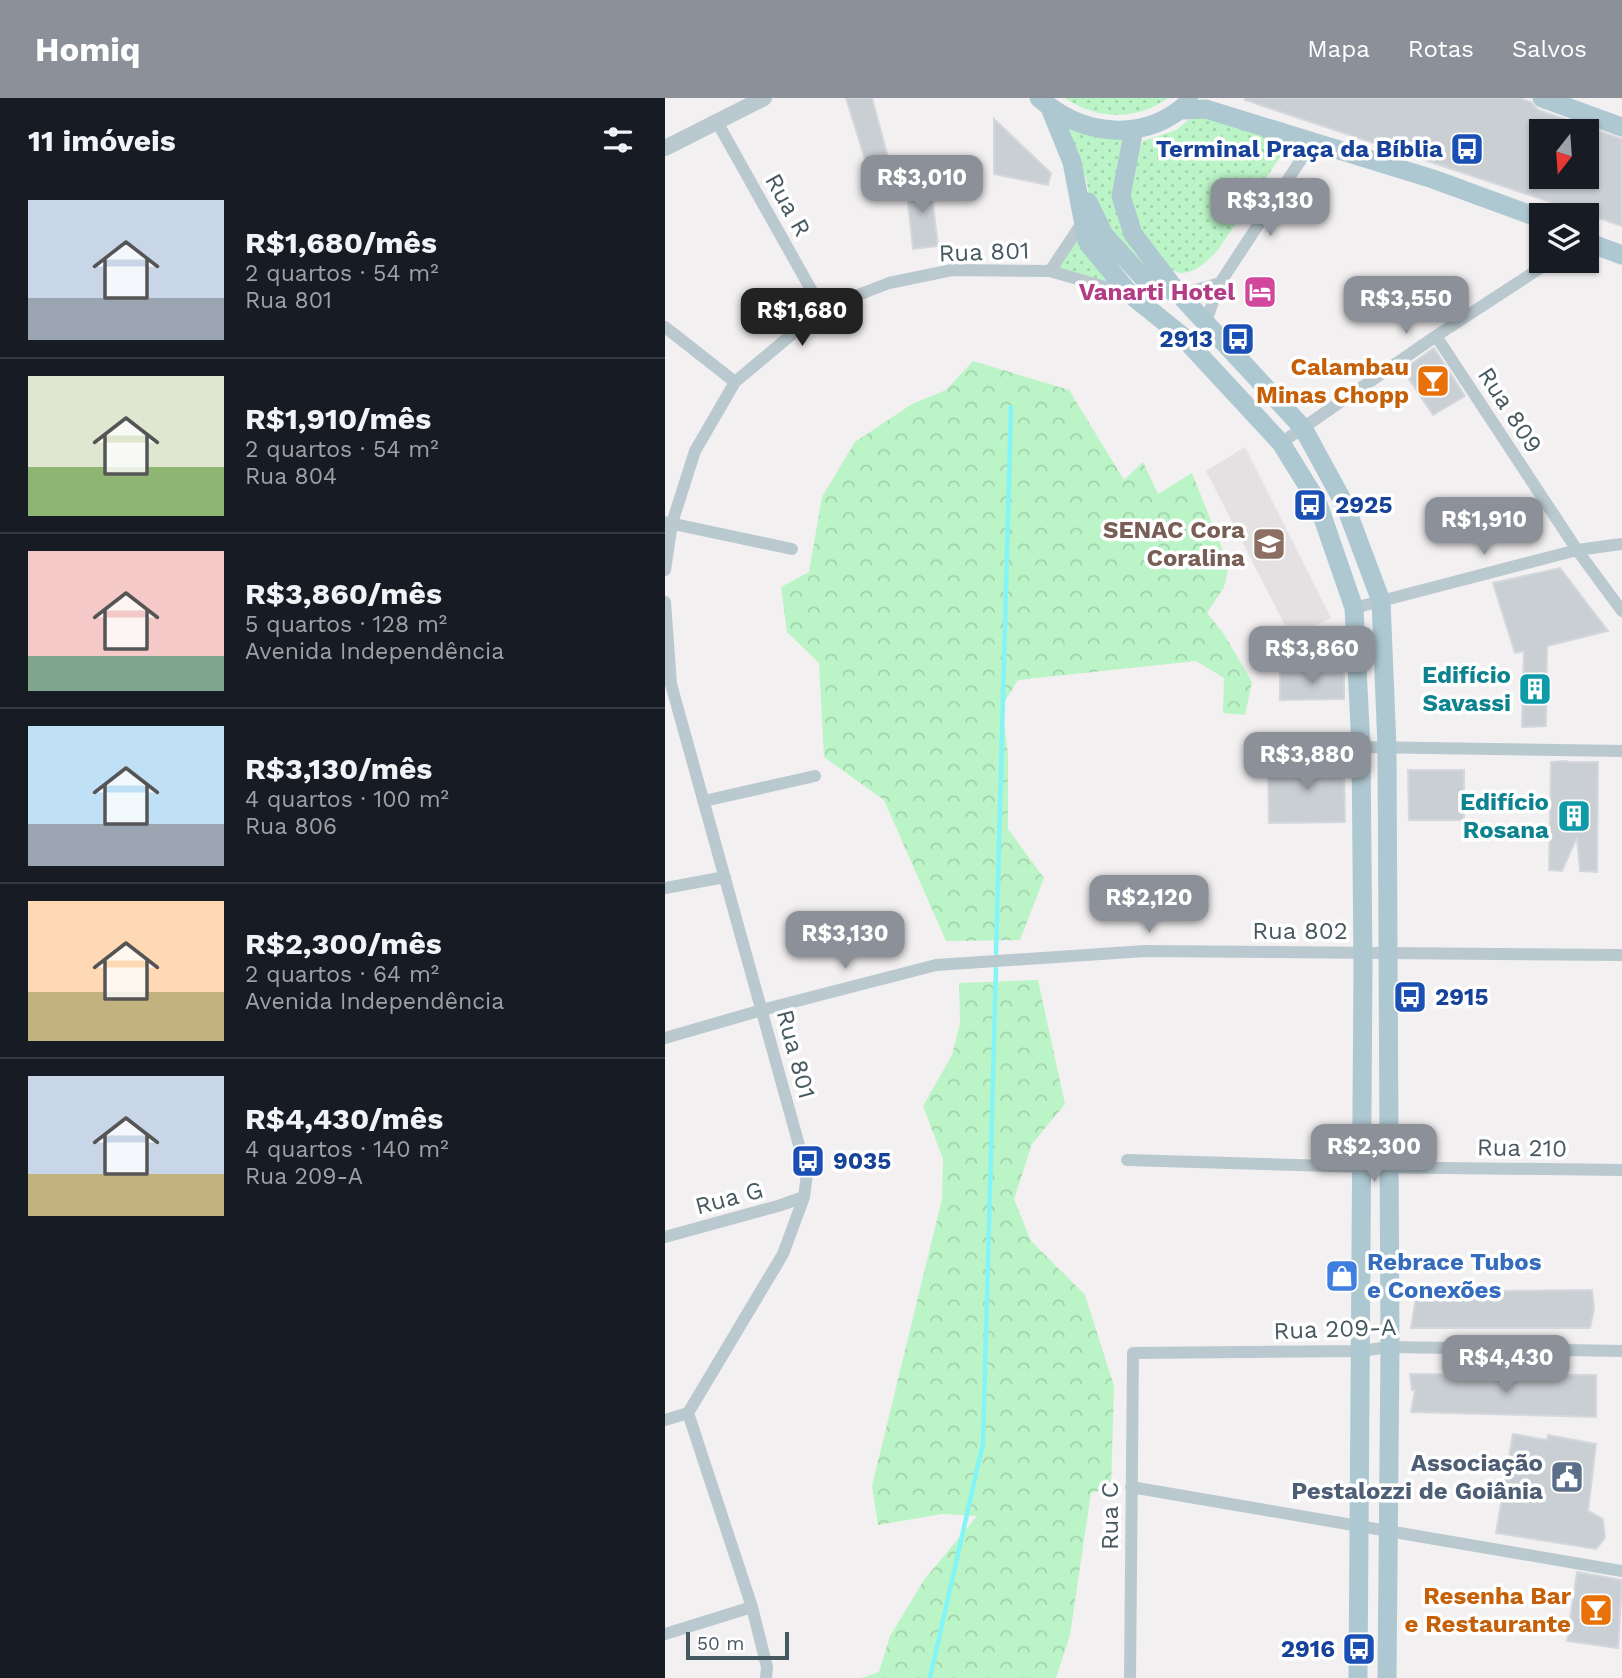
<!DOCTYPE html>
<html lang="pt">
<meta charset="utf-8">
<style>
body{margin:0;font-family:"Work Sans",sans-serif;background:#242831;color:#f1f3f6;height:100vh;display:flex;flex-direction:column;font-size:26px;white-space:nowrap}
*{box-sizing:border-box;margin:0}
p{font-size:23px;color:#9ea1a6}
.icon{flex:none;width:38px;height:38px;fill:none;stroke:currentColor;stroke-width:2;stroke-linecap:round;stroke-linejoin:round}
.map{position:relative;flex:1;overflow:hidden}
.side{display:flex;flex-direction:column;background:#171b24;width:665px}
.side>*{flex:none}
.needle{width:46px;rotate:197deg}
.tools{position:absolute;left:864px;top:21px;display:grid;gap:14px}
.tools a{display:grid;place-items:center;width:70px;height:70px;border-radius:0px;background:#171b24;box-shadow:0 2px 5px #0004;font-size:35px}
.scale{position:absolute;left:21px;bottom:18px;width:103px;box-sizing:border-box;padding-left:7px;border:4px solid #465960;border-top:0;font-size:19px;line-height:24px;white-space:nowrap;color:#465960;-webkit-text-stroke:5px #fff;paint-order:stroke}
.price{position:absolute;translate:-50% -60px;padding:0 16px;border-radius:14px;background:#8c9099;color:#fff;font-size:23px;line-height:46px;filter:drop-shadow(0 2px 4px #0008)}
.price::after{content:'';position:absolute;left:50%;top:42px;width:21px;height:16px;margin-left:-10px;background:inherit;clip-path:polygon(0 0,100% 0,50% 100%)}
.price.selected{background:#222;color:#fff}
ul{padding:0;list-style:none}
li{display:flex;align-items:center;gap:21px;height:175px;padding:0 28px}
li+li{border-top:2px solid #363941}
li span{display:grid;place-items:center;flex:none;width:196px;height:140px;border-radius:0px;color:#555}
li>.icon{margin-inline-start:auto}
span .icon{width:84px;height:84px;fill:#fffc;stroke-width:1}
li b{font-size:30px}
h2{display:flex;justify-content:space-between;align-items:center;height:84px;padding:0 28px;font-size:30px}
header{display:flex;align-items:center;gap:42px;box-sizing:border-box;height:98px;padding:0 35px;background:#8c9099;color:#fff}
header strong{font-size:33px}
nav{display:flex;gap:38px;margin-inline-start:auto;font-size:24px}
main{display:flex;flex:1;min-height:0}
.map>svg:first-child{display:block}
.education{fill:#e4e1e3}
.forest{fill:url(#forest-crowns)}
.park{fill:url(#park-dots)}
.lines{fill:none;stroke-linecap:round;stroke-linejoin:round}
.stream{stroke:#84f5f6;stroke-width:4.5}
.building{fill:#cacfd4;stroke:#d4d8dd;stroke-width:2;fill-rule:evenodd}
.minor{stroke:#bac9cf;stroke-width:12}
.tertiary{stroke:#bac9cf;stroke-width:16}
.primary{stroke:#aec8d2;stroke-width:19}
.labels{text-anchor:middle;stroke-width:7;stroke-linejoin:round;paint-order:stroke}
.transit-label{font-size:24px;font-weight:bold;fill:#164399;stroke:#fff;text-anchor:end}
.street-label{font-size:24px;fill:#465960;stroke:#fff}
.hotel-label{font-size:24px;font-weight:bold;fill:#b23c85;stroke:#fff;text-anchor:end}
.food-label{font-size:24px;font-weight:bold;fill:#c56008;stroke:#fff;text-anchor:end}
.education-label{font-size:24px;font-weight:bold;fill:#785e54;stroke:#fff;text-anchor:end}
.culture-label{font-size:24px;font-weight:bold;fill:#0d838f;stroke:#fff;text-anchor:end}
.shop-label{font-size:24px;font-weight:bold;fill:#366cbe;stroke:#fff;text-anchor:start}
.service-label{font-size:24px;font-weight:bold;fill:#4e5e75;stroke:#fff;text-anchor:end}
</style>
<header>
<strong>Homiq</strong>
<nav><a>Mapa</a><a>Rotas</a><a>Salvos</a></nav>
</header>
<main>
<section class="side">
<h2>11 imóveis<svg class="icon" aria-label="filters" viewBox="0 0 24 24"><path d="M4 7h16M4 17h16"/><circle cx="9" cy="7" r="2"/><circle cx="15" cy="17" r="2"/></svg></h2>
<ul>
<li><span style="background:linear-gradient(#c9d6e8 70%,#9aa5b1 0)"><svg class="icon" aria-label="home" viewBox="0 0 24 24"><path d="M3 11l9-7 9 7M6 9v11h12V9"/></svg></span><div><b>R$1,680/mês</b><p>2 quartos · 54 m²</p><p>Rua 801</p></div></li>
<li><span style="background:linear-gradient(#dfe7d0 65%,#8fb573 0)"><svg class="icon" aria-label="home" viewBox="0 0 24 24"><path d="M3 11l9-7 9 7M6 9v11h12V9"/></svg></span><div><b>R$1,910/mês</b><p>2 quartos · 54 m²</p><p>Rua 804</p></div></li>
<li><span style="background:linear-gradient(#f6c9c9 75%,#7fa58c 0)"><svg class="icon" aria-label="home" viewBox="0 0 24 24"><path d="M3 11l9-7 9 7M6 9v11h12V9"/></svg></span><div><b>R$3,860/mês</b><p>5 quartos · 128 m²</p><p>Avenida Independência</p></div></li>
<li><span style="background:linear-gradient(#bfe0f5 70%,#9aa5b1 0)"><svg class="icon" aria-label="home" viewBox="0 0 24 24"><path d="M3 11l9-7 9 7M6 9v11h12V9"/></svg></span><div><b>R$3,130/mês</b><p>4 quartos · 100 m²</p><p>Rua 806</p></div></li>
<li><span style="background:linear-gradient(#ffd9b3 65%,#c2b280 0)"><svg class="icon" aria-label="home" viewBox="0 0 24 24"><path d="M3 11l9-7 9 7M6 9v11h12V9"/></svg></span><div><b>R$2,300/mês</b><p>2 quartos · 64 m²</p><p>Avenida Independência</p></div></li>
<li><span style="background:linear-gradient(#c9d6e8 70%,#c2b280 0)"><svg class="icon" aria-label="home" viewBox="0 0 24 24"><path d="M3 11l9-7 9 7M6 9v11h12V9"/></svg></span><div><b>R$4,430/mês</b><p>4 quartos · 140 m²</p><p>Rua 209-A</p></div></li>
</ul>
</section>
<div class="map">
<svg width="957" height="1580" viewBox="0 0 957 1580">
<defs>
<pattern id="forest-crowns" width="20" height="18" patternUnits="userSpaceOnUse" patternTransform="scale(1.75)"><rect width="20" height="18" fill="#bbf4c6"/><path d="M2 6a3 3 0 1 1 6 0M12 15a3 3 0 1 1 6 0" fill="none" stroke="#a2d3ad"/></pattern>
<pattern id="park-dots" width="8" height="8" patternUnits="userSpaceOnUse" patternTransform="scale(1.75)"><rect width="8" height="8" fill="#bbf4c6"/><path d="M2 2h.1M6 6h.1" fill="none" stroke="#a2d3ad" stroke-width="1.8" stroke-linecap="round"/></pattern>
</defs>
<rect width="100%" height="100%" fill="#f3f0f1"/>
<path class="education" d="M580,349L666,520L626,539L541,373Z"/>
<path class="forest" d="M308,263L404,292L459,382L478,364L493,396L527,375L564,468L559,489L542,515L559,536L587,584L580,617L558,615L559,580L531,563L353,582L337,608L343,657V731L379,780L355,842L281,843L219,702L159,659L154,565L122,534L116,489L144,474L157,399L190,344L247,306L281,292Z
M373,882L400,1006L367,1046L349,1101L366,1143L420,1197L449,1288L446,1389L426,1395L405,1537L391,1580H196L214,1574L225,1538L259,1482L312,1418L277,1416L213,1427L207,1388L277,1101L278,1061L258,1008L287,957L295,925L294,885Z"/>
<path class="park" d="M400,0H503C471,23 432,22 400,0Z
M386,11L460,36L455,98L498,178L471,169L426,111L421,79L407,62Z
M536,17L623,43V47L553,152C543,162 533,174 517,175C498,176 465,118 462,99C459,85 471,56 478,43L511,32L525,21Z
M413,137L456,190L393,170Z"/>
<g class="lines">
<path class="stream" d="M331,855L346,309
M265,1580L318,1345L331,871"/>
</g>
<path class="building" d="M181,0H207L225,67L204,74Z
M581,0H853L866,4L873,12L957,41V128L580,2ZM877,33H922V79H877Z
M329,21L386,75L383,87L329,76Z
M265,83L273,148L248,151L241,86Z
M769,250L800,298L768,317L738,272Z
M895,470L943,533L882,548L881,628L857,629L859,553L850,555L828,485Z
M615,574H679V601L615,602Z
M679,663L680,724L604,725L603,665Z
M902,663V664H933L932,774L915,773L912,739L897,773L884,772L886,664Z
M743,672H799V722H744Z
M927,1192L929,1211L925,1230H746L752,1194Z
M745,1276L931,1277V1319L746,1314L750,1292H747Z
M848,1336L882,1342L883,1337L931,1346L923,1413L938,1421L940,1440L931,1451L831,1435Z
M912,1474L957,1482L953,1550L902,1543Z"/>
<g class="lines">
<path class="minor" d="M52,24L157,211
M385,173L419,122
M513,195L524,194L555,185
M541,223L555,185L647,45
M0,229L70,284
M771,238L912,452L957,513
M616,345L771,238L886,163
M0,424L127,451
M0,472L7,425L30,353L70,284L157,211L224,185L287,172L385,173L464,196
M0,504L6,586L142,1076L139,1099L118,1156L23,1315
M689,510L912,452L957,446
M696,649L957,653
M39,703L150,678
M0,790L60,779
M0,940L97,912L271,867L480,853L957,857
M462,1062L699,1069L957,1072
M0,1139L113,1108L139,1099
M23,1315L87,1509L102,1569L101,1580
M0,1322L23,1315
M466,1389L957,1473
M0,1536L87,1509
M465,1580L468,1255L695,1253L725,1249L957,1253"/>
<path class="tertiary" d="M0,50L99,0"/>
<path class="primary" d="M374,0C418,39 480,45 524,4
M877,0L957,29
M385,10L407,64L422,143L426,149L465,196L516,237L616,345L652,403L689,510L696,649L698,869L693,1580
M516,12L541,11L768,81L877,121
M469,31L456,98L468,136L513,195L638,330L680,407L716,503L722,649L725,1249L722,1580
M423,104L439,137L483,185L513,195
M922,144L957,157"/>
</g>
<defs>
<symbol id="bus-square" viewBox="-11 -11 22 22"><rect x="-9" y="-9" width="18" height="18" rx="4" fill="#1a4fb4" stroke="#fff"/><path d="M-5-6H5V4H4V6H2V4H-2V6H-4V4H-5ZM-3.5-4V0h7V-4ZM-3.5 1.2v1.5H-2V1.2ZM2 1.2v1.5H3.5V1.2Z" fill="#fff"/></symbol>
<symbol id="hotel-square" viewBox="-11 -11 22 22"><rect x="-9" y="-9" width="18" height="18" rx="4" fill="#d1479c" stroke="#fff"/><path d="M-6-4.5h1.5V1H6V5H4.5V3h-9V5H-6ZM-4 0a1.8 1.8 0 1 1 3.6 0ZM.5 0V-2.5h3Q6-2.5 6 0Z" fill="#fff"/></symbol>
<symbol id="bar-square" viewBox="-11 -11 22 22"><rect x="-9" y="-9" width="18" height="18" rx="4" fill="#e8710a" stroke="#fff"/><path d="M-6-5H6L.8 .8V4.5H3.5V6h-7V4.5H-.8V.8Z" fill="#fff"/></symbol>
<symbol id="university-square" viewBox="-11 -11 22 22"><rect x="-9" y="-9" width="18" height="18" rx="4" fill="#8d6e63" stroke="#fff"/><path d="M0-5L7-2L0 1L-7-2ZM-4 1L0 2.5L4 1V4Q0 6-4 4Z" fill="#fff"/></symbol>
<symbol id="building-square" viewBox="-11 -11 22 22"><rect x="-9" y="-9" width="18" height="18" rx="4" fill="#0f9aa8" stroke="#fff"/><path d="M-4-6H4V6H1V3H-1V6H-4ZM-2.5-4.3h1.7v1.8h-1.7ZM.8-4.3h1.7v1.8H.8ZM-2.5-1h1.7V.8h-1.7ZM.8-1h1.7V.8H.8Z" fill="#fff"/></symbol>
<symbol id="shop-square" viewBox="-11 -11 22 22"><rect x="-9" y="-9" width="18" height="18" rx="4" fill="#3f7fe0" stroke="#fff"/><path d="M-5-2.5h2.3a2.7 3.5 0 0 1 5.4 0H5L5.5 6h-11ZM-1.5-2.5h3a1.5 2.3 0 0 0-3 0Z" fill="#fff"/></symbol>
<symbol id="civic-square" viewBox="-11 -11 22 22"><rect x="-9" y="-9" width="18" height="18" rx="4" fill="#5c6f8a" stroke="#fff"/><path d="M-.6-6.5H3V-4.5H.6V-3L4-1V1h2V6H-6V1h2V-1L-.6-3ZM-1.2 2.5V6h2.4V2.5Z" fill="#fff"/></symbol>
</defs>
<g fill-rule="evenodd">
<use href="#bus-square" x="783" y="32" width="38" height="38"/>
<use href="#hotel-square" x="576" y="175" width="38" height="38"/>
<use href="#bus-square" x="554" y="222" width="38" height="38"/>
<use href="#bar-square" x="749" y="264" width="38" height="38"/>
<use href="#bus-square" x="626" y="388" width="38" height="38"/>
<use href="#university-square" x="585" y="427" width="38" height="38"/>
<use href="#building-square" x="851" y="572" width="38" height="38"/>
<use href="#building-square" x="890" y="699" width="38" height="38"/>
<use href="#bus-square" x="726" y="880" width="38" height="38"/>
<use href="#bus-square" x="124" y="1044" width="38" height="38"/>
<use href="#shop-square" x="658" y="1159" width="38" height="38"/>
<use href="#civic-square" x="883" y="1360" width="38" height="38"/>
<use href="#bar-square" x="912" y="1493" width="38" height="38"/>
<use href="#bus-square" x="675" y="1532" width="38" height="38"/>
</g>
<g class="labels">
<g class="transit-label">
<text x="778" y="59">Terminal Praça da Bíblia</text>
<text x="548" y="249">2913</text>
<text x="670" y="415" text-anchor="start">2925</text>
<text x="770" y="907" text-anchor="start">2915</text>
<text x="168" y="1071" text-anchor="start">9035</text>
<text x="670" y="1559">2916</text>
</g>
<g class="street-label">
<text transform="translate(123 107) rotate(61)" y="8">Rua R</text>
<text transform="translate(319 154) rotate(-2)" y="8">Rua 801</text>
<text transform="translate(845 312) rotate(57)" y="8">Rua 809</text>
<text x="635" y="841">Rua 802</text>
<text transform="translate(131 956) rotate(75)" y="8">Rua 801</text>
<text transform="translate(857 1050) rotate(1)" y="8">Rua 210</text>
<text transform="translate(64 1100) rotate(-15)" y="8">Rua G</text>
<text transform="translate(670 1231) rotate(-2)" y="8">Rua 209-A</text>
<text transform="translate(445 1418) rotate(-90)" y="8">Rua C</text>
</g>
<g class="hotel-label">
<text x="570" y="202">Vanarti Hotel</text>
</g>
<g class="food-label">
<text x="744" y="277">Calambau<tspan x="744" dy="28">Minas Chopp</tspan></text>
<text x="906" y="1506">Resenha Bar<tspan x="906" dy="28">e Restaurante</tspan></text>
</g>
<g class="education-label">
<text x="580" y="440">SENAC Cora<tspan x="580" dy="28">Coralina</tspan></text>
</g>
<g class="culture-label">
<text x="846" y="585">Edifício<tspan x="846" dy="28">Savassi</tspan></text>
<text x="884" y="712">Edifício<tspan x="884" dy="28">Rosana</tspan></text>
</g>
<g class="shop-label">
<text x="702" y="1172">Rebrace Tubos<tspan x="702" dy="28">e Conexões</tspan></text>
</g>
<g class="service-label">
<text x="878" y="1373">Associação<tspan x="878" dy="28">Pestalozzi de Goiânia</tspan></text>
</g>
</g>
</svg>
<div class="tools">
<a><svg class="needle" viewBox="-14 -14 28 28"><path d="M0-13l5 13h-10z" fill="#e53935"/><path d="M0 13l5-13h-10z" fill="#9ea1a6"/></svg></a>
<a><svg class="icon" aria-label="layers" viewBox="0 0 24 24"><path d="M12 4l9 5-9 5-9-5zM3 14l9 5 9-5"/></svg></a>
</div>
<div class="scale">50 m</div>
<b class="price" style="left:257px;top:117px">R$3,010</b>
<b class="price" style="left:605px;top:140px">R$3,130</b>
<b class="price" style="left:741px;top:238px">R$3,550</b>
<b class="price selected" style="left:137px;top:250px">R$1,680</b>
<b class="price" style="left:819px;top:459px">R$1,910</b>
<b class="price" style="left:647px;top:588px">R$3,860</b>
<b class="price" style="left:642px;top:694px">R$3,880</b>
<b class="price" style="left:484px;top:837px">R$2,120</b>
<b class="price" style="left:180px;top:873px">R$3,130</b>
<b class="price" style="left:709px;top:1086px">R$2,300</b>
<b class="price" style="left:841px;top:1297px">R$4,430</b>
</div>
</main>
